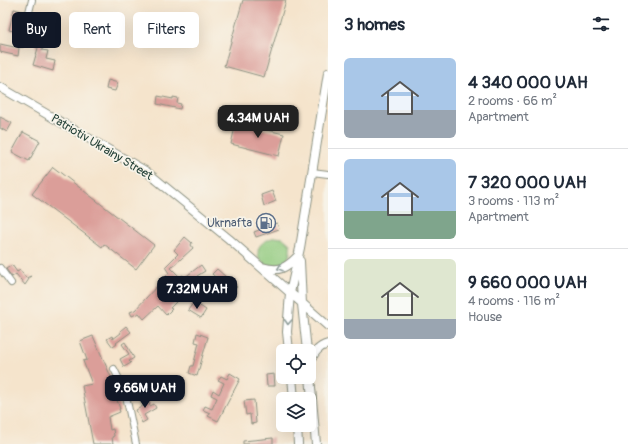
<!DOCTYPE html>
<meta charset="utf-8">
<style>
body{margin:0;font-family:Pangolin,sans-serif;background:#f6f6f7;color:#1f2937;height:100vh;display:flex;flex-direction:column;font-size:15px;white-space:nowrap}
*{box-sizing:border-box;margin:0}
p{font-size:13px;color:#747a83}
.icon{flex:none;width:22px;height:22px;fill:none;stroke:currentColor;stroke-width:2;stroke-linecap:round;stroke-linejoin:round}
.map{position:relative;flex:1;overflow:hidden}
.drawer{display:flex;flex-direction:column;background:#fff;width:300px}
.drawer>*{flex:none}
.guide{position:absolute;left:12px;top:12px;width:256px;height:36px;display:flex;gap:8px}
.buttons{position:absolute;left:276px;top:344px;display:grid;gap:8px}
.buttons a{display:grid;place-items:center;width:40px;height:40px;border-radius:6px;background:#fff;box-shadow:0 4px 16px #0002;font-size:20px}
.price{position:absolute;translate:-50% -34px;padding:0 9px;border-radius:8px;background:#111827;color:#fff;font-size:13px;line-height:26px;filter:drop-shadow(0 1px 2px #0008)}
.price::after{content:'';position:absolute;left:50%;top:24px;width:12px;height:9px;margin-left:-6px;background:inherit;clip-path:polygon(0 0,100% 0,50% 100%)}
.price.on{background:#222;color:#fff}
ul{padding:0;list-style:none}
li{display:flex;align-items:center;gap:12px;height:100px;padding:0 16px}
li+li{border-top:1px solid #e0e1e3}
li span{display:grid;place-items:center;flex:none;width:112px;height:80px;border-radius:6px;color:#555}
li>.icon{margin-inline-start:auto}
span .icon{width:48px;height:48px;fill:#fffc;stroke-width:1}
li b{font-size:17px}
h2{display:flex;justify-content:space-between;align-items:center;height:48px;padding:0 16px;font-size:17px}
.chip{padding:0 14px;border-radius:6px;background:#fff;box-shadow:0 4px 16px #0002;font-size:14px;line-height:36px}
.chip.on{background:#111827;color:#fff}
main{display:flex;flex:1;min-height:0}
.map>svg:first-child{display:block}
.green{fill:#90ca7e;stroke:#588459}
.building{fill:#db9e99}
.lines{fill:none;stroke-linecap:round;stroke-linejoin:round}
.street-casing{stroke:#8a9080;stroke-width:8}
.secondary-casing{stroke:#8a9080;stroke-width:10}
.street{stroke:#fff;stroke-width:6}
.secondary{stroke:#fff;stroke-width:8}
.oneway{stroke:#8f9e9a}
.labels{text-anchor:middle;stroke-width:3.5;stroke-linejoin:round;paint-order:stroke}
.street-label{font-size:12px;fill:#1f3d34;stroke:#f7f3e8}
.service-label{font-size:12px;fill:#4e5e75;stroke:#f7f3e8;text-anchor:end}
</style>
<main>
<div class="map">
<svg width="328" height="444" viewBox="0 0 328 444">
<rect width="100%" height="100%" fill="#f7f3e8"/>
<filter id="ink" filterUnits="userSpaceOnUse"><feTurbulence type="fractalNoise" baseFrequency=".025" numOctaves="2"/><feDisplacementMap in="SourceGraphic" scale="8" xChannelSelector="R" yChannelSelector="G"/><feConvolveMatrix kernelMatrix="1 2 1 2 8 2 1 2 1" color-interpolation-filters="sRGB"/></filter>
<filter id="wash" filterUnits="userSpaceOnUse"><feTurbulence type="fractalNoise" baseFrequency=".012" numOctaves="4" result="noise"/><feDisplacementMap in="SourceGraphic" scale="16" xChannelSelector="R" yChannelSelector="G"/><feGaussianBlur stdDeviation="0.9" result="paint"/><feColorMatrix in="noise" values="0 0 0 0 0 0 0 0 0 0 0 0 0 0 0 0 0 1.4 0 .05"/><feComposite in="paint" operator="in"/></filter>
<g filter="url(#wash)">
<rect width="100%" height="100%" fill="#f5e4cc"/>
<path class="green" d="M275,237L283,238L290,244C292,263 282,265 267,266L259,258C255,245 264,241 275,237Z"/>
<g id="blocks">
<path class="building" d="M243,0H286L264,77L224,66Z
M14,9L24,11L19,32L9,30Z
M30,30L35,31L34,35L45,37L42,50L48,51L46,59L55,61L53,71L33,65L38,48L35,47L36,43L27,41Z
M0,44L19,48L18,56L0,52Z
M108,80L118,83L115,91L106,89Z
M158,96L173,99V97L178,98L177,103L181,104L180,109L157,104Z
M0,117L12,123L7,132L0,128Z
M236,123L284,134L279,156L231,144Z
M23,132L40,141L29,161L12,152Z
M53,167L154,245L136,269L104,244L102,247L32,194Z
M272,191L276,201L264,206L261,195Z
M277,223L279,229L256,237L254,232Z
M185,237L192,243L191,245L193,248L171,268L180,277L183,275L184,278L201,265L205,271L197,276L199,278L195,281L194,280L181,289L183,291L177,298L178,300L170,308L172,309L166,315L158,306L144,319L139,313L132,316L130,312L135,310L169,273L165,267L178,254L174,250Z
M12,265L17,272L20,270L26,278L31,276L25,285L16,274L12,277L6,269Z
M217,269L237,287L224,299L216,293L224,285L212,274Z
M194,302L206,310L201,318L188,310Z
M126,326L131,332L116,343L117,344L113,347L107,339L112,336L113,339L121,333L120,331Z
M197,333L208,337L197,376L189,373L191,366H193L199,343L195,342Z
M93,336L111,377L115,388H113L120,409H119L120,412L108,417L110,430L113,429L114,436L112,437L113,444H93L82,386L92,384L83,361L87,360L80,341Z
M125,342L134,358L129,361L131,363L124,367L120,359L129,354L122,344Z
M230,373L240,379L218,421L208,416L210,413L203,410L205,406L212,409L217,398L211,395L213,390L219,394L224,383L218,380L221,376L227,379Z
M274,374L275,386H267L266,375Z
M147,397L150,406L154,404L156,408L144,415L147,420L142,423L136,410L143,406L140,400Z
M254,400L256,423L251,424L250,414L246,415L244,401Z
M273,438V444H243V441Z"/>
</g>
</g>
<g filter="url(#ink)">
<use href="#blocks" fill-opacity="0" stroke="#8a9080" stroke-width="1"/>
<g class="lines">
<defs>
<path id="street" d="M21,44L32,0
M312,172L328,174
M0,268L11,283
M114,369L125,391L136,444"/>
<path id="secondary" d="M0,87L147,172L229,239L328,326
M300,261L302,304L307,351
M262,267C279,272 285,269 298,256
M289,351L287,332L290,293L300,248L328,73
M309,363C314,354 317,347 328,344
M309,365L316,444
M292,377L294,399
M297,425L298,444"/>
</defs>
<use href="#street" class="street-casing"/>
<use href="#secondary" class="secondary-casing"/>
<use href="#street" class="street"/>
<use href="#secondary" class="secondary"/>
</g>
<defs><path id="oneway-chevron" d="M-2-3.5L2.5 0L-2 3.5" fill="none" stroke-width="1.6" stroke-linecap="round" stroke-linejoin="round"/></defs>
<g class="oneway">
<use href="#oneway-chevron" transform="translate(280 268) rotate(161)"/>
<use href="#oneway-chevron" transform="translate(288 322) rotate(93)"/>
</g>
</g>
<defs>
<symbol id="fuel-ring" viewBox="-11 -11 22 22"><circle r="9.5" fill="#f7f3e8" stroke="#5c6f8a" stroke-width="1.5"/><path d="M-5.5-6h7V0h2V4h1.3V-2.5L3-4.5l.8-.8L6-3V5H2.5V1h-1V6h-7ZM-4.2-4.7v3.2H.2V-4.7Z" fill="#5c6f8a"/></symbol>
</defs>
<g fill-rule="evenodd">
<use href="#fuel-ring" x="255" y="212" width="22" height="22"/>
</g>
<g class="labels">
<g class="street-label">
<text transform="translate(102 147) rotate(31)" y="4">Patriotiv Ukrainy Street</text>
</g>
<g class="service-label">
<text x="252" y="227">Ukrnafta</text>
</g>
</g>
</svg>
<div class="buttons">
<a><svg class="icon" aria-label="locate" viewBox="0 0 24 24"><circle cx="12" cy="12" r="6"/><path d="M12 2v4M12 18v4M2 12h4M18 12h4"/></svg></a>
<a><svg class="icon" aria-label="layers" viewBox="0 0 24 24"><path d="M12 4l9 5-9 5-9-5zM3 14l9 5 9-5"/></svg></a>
</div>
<b class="price on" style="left:258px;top:139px">4.34M UAH</b>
<b class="price" style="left:197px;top:310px">7.32M UAH</b>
<b class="price" style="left:145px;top:409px">9.66M UAH</b>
<div class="guide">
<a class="chip on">Buy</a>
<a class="chip">Rent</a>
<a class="chip">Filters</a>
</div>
</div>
<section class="drawer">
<h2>3 homes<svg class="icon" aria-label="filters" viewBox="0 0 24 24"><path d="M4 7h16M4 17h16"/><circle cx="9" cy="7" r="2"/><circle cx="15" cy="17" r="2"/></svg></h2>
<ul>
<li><span style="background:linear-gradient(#a9c7e8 65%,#9aa5b1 0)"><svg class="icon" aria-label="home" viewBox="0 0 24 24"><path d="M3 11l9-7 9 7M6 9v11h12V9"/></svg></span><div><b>4 340 000 UAH</b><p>2 rooms · 66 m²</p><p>Apartment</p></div></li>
<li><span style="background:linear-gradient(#a9c7e8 65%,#7fa58c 0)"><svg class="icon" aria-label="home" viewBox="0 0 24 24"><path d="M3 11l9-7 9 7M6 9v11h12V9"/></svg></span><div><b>7 320 000 UAH</b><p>3 rooms · 113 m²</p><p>Apartment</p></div></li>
<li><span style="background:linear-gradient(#dfe7d0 75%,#9aa5b1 0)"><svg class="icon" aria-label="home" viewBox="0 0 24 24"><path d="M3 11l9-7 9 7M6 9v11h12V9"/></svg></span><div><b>9 660 000 UAH</b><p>4 rooms · 116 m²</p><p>House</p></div></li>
</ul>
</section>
</main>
